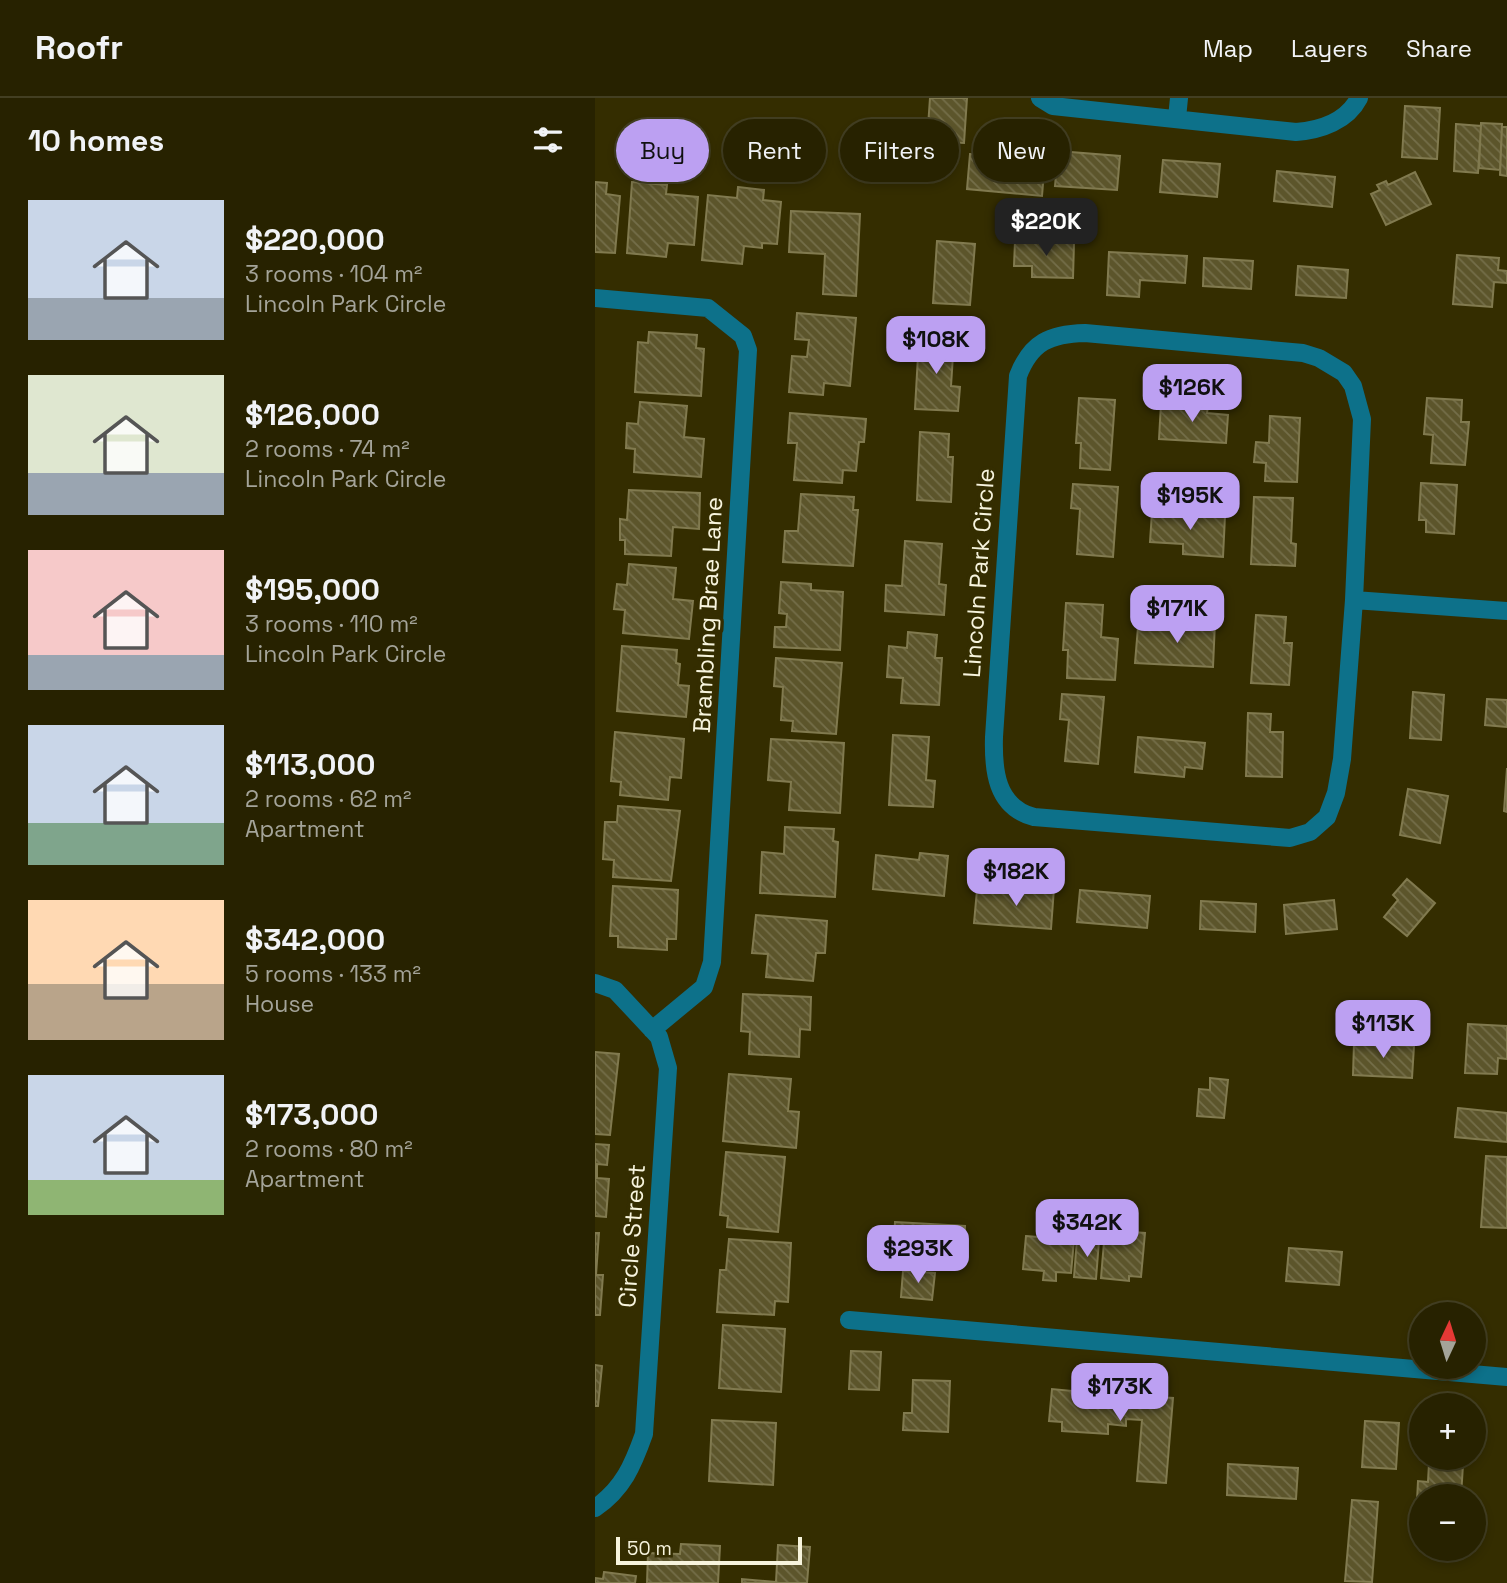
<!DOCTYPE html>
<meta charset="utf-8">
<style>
body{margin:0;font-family:"Space Grotesk",sans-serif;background:#2f2a0a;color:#f1f3f6;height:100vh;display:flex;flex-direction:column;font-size:26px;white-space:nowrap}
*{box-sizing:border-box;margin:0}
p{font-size:23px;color:#a4a499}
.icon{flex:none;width:38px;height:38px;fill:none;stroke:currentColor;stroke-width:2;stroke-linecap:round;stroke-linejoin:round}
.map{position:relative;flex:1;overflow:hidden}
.details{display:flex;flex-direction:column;background:#272200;width:595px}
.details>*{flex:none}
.hud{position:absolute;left:21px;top:21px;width:665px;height:63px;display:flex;gap:14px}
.needle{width:46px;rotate:4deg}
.fabs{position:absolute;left:814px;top:1204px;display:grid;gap:14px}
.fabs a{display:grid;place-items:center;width:77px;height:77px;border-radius:50%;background:#272200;box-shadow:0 4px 10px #0003,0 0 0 2px #433f22;font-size:35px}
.scale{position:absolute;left:21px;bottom:18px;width:186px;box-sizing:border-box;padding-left:7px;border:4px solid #f7f4dd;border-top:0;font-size:19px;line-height:24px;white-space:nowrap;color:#f7f4dd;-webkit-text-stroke:5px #342d00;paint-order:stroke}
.price{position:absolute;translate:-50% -60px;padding:0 16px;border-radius:14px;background:#bca0f2;color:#111;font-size:23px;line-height:46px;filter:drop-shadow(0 2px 4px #0008)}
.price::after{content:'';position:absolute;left:50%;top:42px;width:21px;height:16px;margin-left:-10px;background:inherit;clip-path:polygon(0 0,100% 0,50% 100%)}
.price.current{background:#222;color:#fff}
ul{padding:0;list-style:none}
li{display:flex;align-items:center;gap:21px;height:175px;padding:0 28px}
li span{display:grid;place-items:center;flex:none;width:196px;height:140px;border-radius:0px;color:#555}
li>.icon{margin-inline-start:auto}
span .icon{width:84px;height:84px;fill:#fffc;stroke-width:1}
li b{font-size:30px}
h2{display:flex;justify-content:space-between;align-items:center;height:84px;padding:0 28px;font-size:30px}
.chip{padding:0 24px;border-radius:32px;background:#272200;box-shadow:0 4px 10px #0003,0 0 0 2px #433f22;font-size:24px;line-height:63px}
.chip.current{background:#bca0f2;color:#111}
header{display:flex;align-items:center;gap:42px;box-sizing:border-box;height:98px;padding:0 35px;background:#272200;border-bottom:2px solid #433f22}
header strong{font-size:33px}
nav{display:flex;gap:38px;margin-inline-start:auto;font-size:24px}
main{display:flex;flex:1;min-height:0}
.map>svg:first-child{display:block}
.building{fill:url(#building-back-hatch);stroke:#817a4f;stroke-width:2}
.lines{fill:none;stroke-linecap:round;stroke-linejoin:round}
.minor{stroke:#0d718a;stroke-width:18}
.labels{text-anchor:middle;stroke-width:7;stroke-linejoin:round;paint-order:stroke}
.street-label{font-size:24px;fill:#f7f4dd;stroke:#342d00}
</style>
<header>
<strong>Roofr</strong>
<nav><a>Map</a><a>Layers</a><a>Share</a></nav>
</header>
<main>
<section class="details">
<h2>10 homes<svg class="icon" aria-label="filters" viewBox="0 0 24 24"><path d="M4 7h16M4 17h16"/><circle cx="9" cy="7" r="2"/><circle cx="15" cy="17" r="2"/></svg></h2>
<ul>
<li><span style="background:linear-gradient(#c9d6e8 70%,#9aa5b1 0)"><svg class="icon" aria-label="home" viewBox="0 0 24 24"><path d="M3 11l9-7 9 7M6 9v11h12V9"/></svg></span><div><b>$220,000</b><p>3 rooms · 104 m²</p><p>Lincoln Park Circle</p></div></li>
<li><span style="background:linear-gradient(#dfe7d0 70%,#9aa5b1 0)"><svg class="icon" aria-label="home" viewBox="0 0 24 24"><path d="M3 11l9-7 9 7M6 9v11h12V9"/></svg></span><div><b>$126,000</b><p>2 rooms · 74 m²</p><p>Lincoln Park Circle</p></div></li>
<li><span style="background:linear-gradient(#f6c9c9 75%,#9aa5b1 0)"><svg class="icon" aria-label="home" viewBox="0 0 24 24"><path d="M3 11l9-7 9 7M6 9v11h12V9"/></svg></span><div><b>$195,000</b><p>3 rooms · 110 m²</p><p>Lincoln Park Circle</p></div></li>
<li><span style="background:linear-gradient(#c9d6e8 70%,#7fa58c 0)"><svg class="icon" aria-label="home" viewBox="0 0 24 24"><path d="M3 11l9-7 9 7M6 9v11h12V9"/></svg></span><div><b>$113,000</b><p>2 rooms · 62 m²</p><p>Apartment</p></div></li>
<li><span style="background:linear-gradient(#ffd9b3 60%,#b9a48a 0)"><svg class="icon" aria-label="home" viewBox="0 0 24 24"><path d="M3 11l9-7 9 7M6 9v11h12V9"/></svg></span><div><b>$342,000</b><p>5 rooms · 133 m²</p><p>House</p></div></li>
<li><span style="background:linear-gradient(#c9d6e8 75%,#8fb573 0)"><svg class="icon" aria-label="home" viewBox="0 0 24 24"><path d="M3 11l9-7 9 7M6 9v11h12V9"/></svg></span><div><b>$173,000</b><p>2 rooms · 80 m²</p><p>Apartment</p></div></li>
</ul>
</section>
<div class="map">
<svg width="912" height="1485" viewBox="0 0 912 1485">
<defs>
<pattern id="building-back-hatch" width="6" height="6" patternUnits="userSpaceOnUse" patternTransform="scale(1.75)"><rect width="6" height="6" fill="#5c552b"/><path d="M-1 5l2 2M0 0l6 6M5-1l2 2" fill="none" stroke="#746e49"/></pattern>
</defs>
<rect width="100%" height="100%" fill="#342d00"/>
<path class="building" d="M335,0H372L369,45L332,43Z
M810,8L845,10L842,61L807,59Z
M886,25L907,26L905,72L884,70Z
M861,26L886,28L883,75L859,73Z
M907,29H912V78L905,77Z
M463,53L525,58L522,92L460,88Z
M375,56L450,62L447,98L372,91Z
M568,62L625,66L622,99L565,94Z
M682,73L740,79L737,109L679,103Z
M820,74L836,106L791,127L776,96L785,92L782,87L791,83L793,87Z
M0,84L12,85L11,96L25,98L20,155L0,154Z
M37,84L72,87L71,96L103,99L99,147L73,145L71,159L32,155Z
M143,89L169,92L168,102L186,104L182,146L167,145V150L149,148L147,166L107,162L113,97L142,100Z
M196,113L265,116L261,198L228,196L230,156L194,154Z
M342,143L380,146L375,207L338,205Z
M420,143L479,145L478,180L437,179V168H419Z
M514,154L592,158L590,185L545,182L544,199L512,197Z
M862,157L904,160L903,172L912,173V185L899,184L897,209L858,206Z
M609,160L658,163L656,191L608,188Z
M703,168L753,172L751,200L701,197Z
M202,215L261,220L255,288L229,285L228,297L194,294L197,258L212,259L214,242L200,241Z
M54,234L102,237L101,250L109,251L106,298L40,294L43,244L53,245Z
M324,240L359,242L356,288L365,289L363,313L320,311Z
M484,300L520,302L515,372L485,370L486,345H481Z
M832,300L867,302L866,324H874L870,367L836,365L838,337L829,336Z
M45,304L92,308L89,339L109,341L106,379L39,374L40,351L31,350L32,325L43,326Z
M566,305L613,308L612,315L633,317L631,345L564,341Z
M195,315L271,321L269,344H264L261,373L248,372L247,385L199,382L202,345H193Z
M675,318L705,320L702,384L670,383L671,365L659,364L661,344L674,345Z
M325,334L354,336L353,359H358L356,404L322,402Z
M826,385L862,387L859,436L831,434V422H824Z
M478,386L523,389L518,459L482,456L485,411L476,410Z
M34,392L105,395L104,431L78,429L76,458L30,456V442H25V421L32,422Z
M206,396L259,399L258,412H263L258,468L188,464L190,433H203Z
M659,399L698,400L696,445L701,446L700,468L656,466Z
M557,414L630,418L628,459L588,456V446L555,444Z
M310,443L347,446L344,486L351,487L349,517L290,513L291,487L307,488Z
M34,466L81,470L78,501L98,503L94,541L28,535L30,512L19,511L22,486L32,487Z
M186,484L216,486V492L248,494L245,552L179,549L180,529H191L192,516L184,515Z
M471,505L508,507L506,539L523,541L520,582L472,580L473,552H468Z
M661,517L691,519L689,545H697L694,587L656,585Z
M592,522L620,524L618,569L540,565L543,529L592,532Z
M313,534L342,537L340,560H347L344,607L306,605L308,580L292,579L294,548L312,550Z
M27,548L82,552L81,565L85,566L83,587L94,588L91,619L22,613Z
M181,560L247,565L241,636L197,633L198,623L186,622L188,589L179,588Z
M818,594L849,597L846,642L815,640Z
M467,596L509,599L503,666L470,663L474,622L465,621Z
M892,601L912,602V629L890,627Z
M653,615L676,616L675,634H688L687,679L651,678Z
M20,634L89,641L86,680L75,679L73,702L25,697L26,684L16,683Z
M298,637L334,639L331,682L340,683L338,709L294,707Z
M543,639L610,645L607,671L590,669L589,679L540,674Z
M176,641L249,645L245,715L194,712L196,684L173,682Z
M912,670V714L909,713Z
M813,691L853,698L845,745L805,737Z
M23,708L85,713L76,783L18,779L19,762L8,761L10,724H22Z
M190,729L239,731L238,743L243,744L240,799L165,795L167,754L189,756Z
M325,755L353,758L349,798L278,791L281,757L324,762Z
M812,781L840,805L812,838L789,819L803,802L798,797Z
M426,787L459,790L456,831L379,825L382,792L425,795Z
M18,788L83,792L81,841H72V852L23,849V838H15Z
M485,792L555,798L552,830L482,824Z
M739,802L742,831L691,836L689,807Z
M606,803L661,806L660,834L605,831Z
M161,817L232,823L230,855H221L218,883L171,879L173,856L157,855Z
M148,896L216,899L215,932L205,931L204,959L154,956L155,934L146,933Z
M873,926L912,928V961L903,960L902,976L870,975Z
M759,945L819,948L817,980L758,977Z
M0,954L24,956L15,1037L0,1036Z
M134,976L196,981L193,1013L204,1014L201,1050L128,1043Z
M615,980L633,982L629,1020L602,1018L604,991L615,992Z
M863,1010L912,1015V1044L860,1039Z
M0,1046L14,1047L12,1067L2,1066V1080L14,1081L11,1119L0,1118Z
M131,1054L190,1059L183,1134L132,1129L133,1118L125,1117Z
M891,1058L912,1059V1130L886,1129Z
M300,1124L370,1128L369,1161L298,1159Z
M510,1132L550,1135L546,1179L534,1178V1183L506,1180Z
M0,1135H4L1,1177H8L5,1217H0Z
M431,1138L479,1142L476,1175L461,1174V1183L448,1182L449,1173L428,1171Z
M134,1141L196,1145L193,1204L180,1203L179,1217L122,1214L125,1172H131Z
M482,1141L504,1143L501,1181L479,1179Z
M694,1150L747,1154L744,1187L691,1183Z
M308,1173L340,1175L337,1202L306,1199Z
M128,1227L190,1231L186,1294L124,1290Z
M256,1253L286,1254L284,1292L254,1291Z
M0,1267L7,1268L3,1308H0Z
M318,1282L355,1283L353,1334L308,1332L309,1315H317Z
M489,1284L498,1285L497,1294L533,1297V1303L548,1305L549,1298L578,1300L571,1385L542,1383L547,1322L531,1321V1328L513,1326V1336L467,1333V1324L454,1323L457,1291L488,1294Z
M117,1322L181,1325L178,1387L114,1383Z
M770,1323L804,1325L801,1371L767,1369Z
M834,1365L868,1367L866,1398H826V1423H821L823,1383L833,1384Z
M633,1366L703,1370L701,1401L632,1397Z
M757,1402L783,1404L777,1484L750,1483Z
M86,1446L125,1448L123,1485H52L53,1455L85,1456Z
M183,1447L215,1449L212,1485H147V1481L181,1484Z
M9,1474L41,1478L40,1485H0V1480L8,1481Z"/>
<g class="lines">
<path class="minor" d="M445,0L458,8L701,34C726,32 752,23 764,0
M582,20L584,0
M0,200L113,210L148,238L153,252L117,864L109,889L57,932
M490,235L708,255L724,260L749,275L758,288L767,321L759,502L747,661L741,695L732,719L715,734L695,740L439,719C401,709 398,672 399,639L423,278C436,244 455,236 490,235Z
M759,502L912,513
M0,885L20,892L64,939L73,970L49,1336C38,1367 28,1391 0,1410
M254,1222L912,1279"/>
</g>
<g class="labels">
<g class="street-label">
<text transform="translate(384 475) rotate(-86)" y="8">Lincoln Park Circle</text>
<text transform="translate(113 517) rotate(-87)" y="8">Brambling Brae Lane</text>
<text transform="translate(37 1138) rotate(-86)" y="8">Circle Street</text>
</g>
</g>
</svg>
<div class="fabs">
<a><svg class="needle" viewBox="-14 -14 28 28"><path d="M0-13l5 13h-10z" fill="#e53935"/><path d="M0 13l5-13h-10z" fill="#a4a499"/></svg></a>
<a>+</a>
<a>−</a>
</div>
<div class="scale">50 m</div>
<b class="price current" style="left:451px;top:160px">$220K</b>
<b class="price" style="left:341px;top:278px">$108K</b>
<b class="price" style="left:597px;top:326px">$126K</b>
<b class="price" style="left:595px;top:434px">$195K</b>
<b class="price" style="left:582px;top:547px">$171K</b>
<b class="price" style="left:421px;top:810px">$182K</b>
<b class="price" style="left:788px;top:962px">$113K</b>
<b class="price" style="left:492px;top:1161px">$342K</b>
<b class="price" style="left:323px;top:1187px">$293K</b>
<b class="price" style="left:525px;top:1325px">$173K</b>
<div class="hud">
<a class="chip current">Buy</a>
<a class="chip">Rent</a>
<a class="chip">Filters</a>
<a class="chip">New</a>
</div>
</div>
</main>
